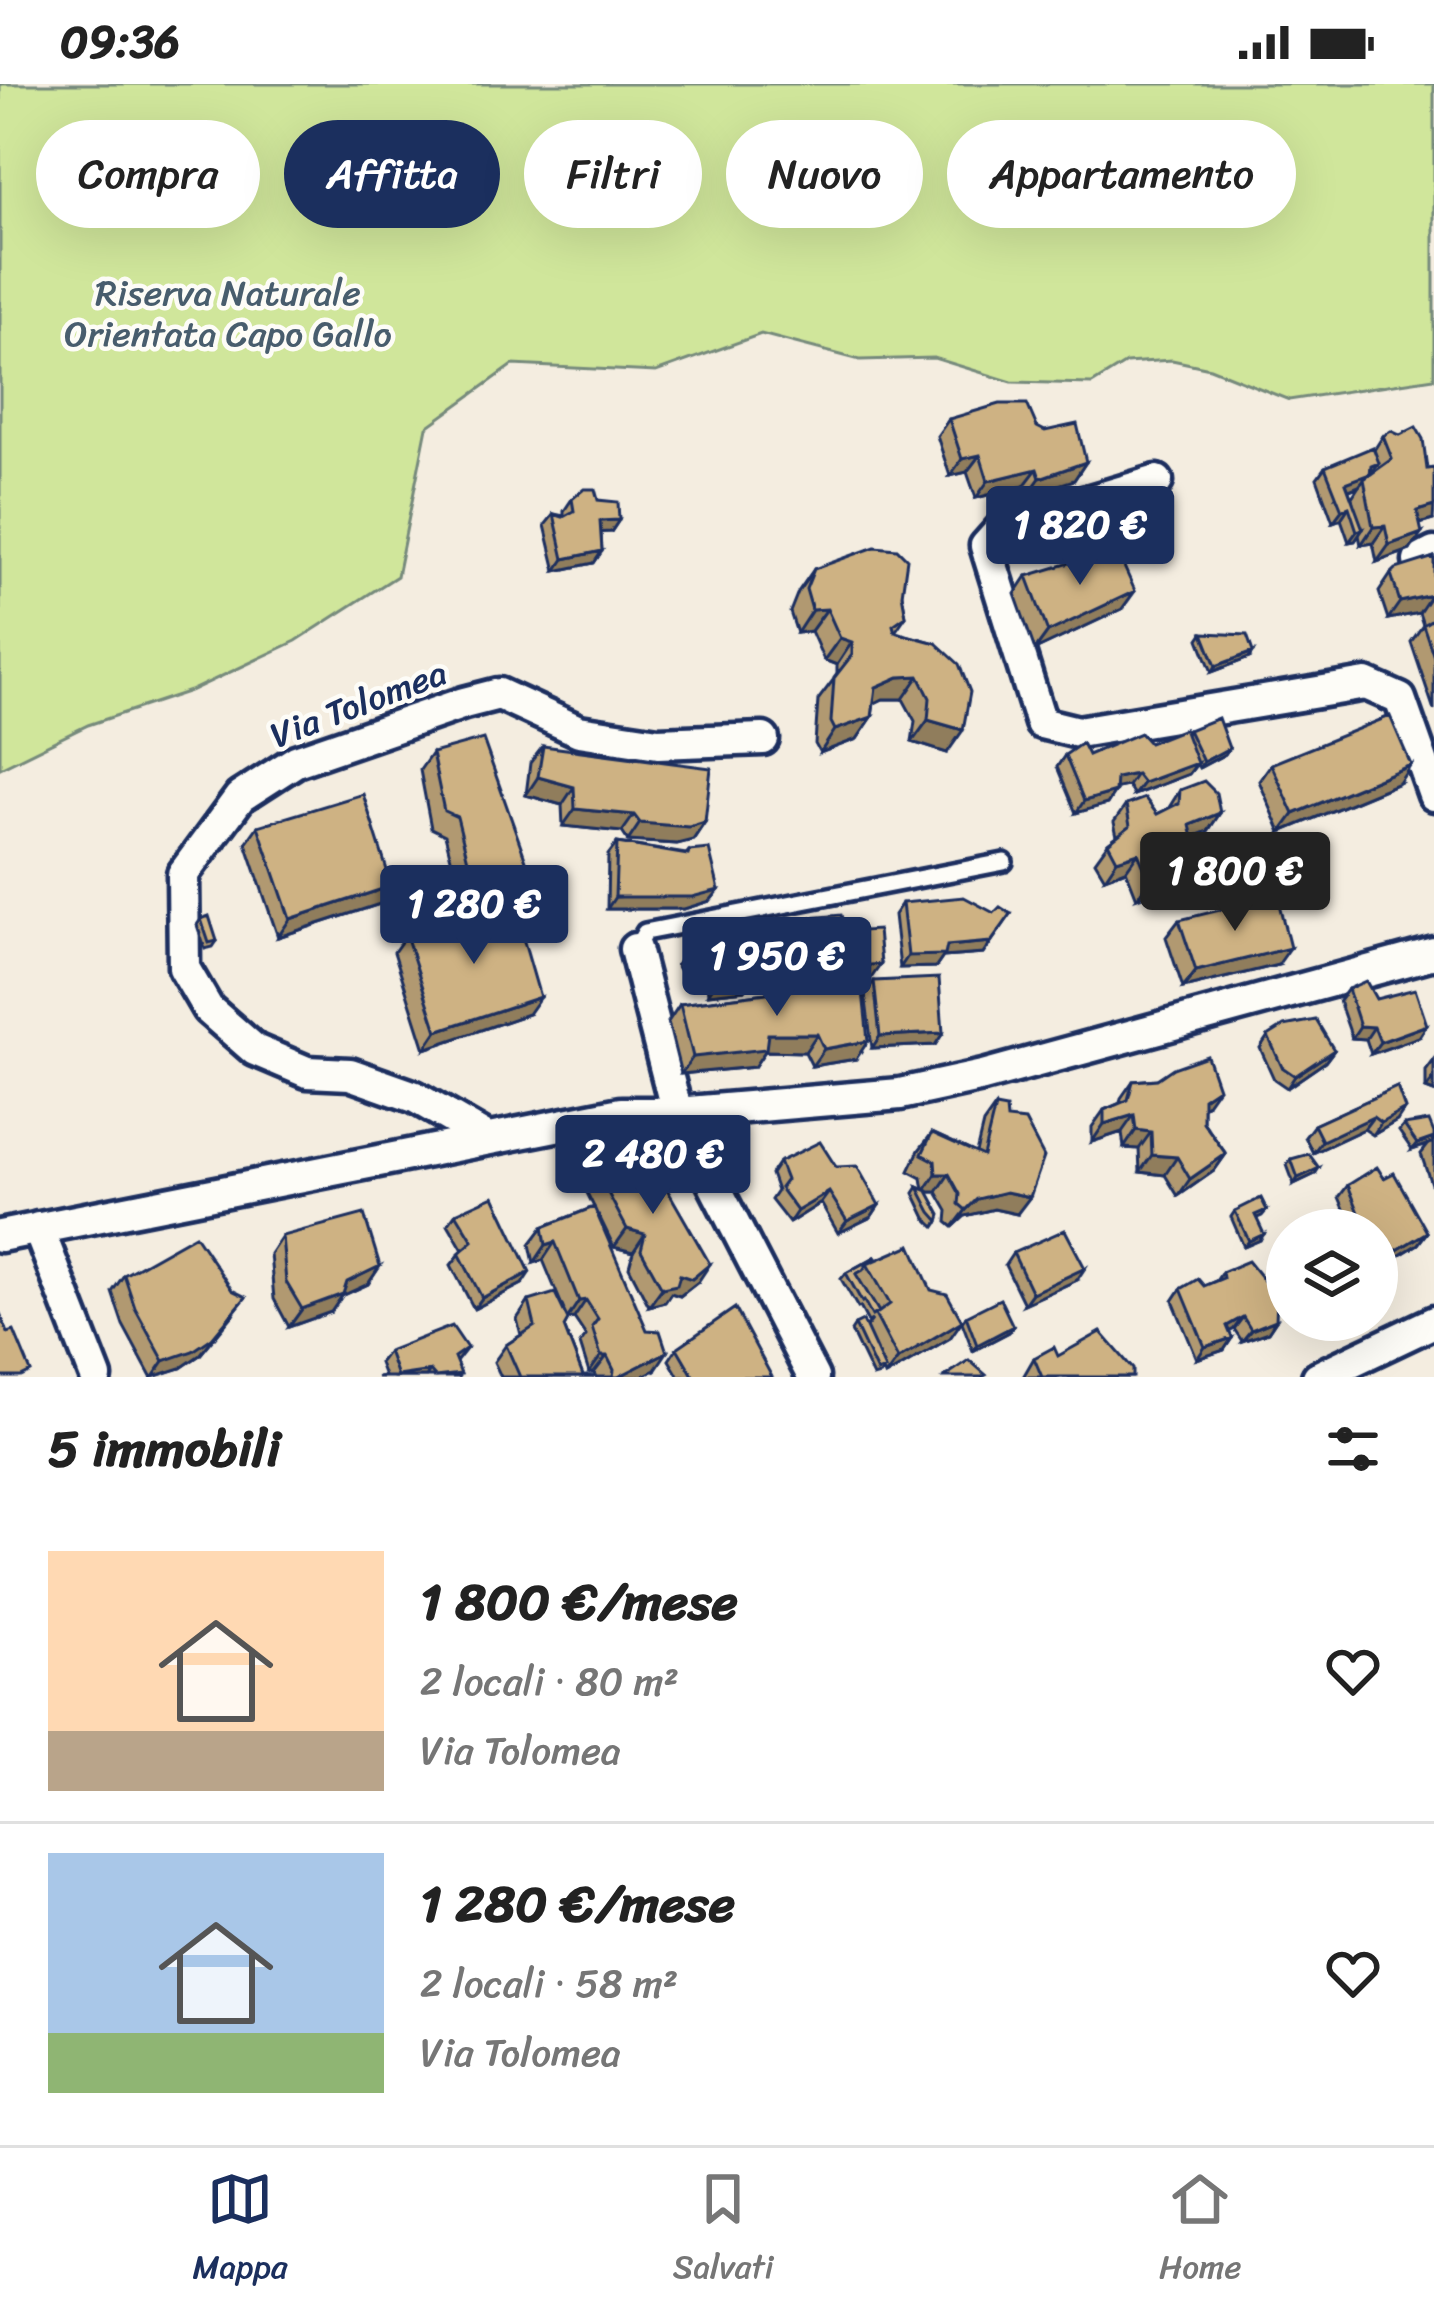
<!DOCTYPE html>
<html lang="it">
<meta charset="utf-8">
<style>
body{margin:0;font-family:Sriracha,sans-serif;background:#f2f2f2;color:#222;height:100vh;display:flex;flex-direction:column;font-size:45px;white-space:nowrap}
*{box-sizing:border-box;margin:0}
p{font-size:39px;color:#767676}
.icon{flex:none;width:66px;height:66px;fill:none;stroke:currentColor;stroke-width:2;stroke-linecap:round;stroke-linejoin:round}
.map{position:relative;height:1293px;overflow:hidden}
.panel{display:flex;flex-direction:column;background:#fff;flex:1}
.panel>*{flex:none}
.guide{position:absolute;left:36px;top:36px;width:1362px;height:108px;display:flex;gap:24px}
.controls{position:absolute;left:1266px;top:1125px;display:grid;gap:24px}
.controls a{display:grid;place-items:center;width:132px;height:132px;border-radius:50%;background:#fff;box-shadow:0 12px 48px #0002;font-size:60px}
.price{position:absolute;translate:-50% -102px;padding:0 27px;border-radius:12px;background:#1b2f5e;color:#fff;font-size:39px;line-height:78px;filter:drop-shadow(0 3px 6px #0008)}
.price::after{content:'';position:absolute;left:50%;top:72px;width:36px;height:27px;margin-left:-18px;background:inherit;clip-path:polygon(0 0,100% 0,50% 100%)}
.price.current{background:#222;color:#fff}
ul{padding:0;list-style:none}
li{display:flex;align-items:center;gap:36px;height:300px;padding:0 48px}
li+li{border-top:3px solid #e0e0e0}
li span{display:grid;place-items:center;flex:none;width:336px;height:240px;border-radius:0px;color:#555}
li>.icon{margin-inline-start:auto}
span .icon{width:144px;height:144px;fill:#fffc;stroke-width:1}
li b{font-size:51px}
h2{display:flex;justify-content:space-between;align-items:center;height:144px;padding:0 48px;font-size:51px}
.pill{padding:0 42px;border-radius:54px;background:#fff;box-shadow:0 12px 48px #0002;font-size:42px;line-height:108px}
.pill.current{background:#1b2f5e;color:#fff}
.status{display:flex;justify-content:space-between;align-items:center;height:84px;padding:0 60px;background:#fff;direction:ltr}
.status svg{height:33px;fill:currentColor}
.menu{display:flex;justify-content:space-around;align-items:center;height:168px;border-top:3px solid #e0e0e0;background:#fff;font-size:33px;color:#767676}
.menu a{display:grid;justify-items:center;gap:6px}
.menu .current{color:#1b2f5e}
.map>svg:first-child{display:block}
.green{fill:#d0e69b;stroke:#768a7c;stroke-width:3}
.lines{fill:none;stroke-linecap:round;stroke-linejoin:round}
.lane-casing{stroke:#1b2f5e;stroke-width:24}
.street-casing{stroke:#1b2f5e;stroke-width:39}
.lane{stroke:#fdfcf7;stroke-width:15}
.street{stroke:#fdfcf7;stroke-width:30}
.wall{fill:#b19971;stroke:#1b2f5e;stroke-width:3;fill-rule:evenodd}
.shaded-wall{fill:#907d5c;stroke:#1b2f5e;stroke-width:3}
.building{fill:#ceb283;stroke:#1b2f5e;stroke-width:3}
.labels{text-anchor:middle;stroke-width:9;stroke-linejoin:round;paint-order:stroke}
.park-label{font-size:36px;fill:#485d6d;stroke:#fdfcf7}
.street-label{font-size:36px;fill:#1b2f5e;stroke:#fdfcf7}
</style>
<div class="status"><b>09:36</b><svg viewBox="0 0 49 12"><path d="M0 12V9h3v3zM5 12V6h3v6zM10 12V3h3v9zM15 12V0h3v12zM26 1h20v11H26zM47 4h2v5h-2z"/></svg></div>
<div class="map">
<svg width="1434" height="1293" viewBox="0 0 1434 1293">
<rect width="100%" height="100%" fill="#f4ede0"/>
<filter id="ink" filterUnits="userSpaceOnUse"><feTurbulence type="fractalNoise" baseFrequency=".00833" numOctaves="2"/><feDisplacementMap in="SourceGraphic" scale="24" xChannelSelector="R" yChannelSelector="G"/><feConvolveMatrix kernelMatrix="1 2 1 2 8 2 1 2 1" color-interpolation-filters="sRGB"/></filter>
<g filter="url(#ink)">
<path class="green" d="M0,0H1434V294L1289,316L1210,284L1172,276L1126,279L1092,300L1012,298L934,274L860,276L761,250L656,288L513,281L427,343L397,492L296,557L190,607L88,641L0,684Z"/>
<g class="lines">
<defs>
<path id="lane" d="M635,865L645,848L1004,778"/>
<path id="street" d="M1157,397L1003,443L986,462L1041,639L1078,648L1366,600L1400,615L1434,711
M1419,477L1434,469
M635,865L677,1029L813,1293
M486,1054L415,1013L350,990L307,988L255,966L208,925L184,884L183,790L240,713L296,677L464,619L499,610L579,647L658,659L763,655
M38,1144L96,1293
M0,1152L621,1029H677L900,1010L983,992L1434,869
M1318,1293L1434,1238"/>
</defs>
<use href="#lane" class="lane-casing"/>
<use href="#street" class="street-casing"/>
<use href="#lane" class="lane"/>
<use href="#street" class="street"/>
</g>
<path class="wall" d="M949,335L1037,343L1086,378L1074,396L1028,411L1024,402L976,414L967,388L950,392L937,352Z
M1383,352L1433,436L1420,440L1410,466L1377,478L1373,459L1361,461L1359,451L1355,457L1349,458L1341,435L1333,438L1317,394L1325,383L1374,366ZM1359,402L1352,413L1353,419L1348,407Z
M572,415L598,416L619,436L611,448H601L602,467L594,479L556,487L545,441L554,430L564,432V427Z
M1043,451L1098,456L1045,475L1038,457Z
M1434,473V626L1411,558L1423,541L1419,529L1388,535L1379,508L1391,490Z
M814,485L902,510L906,532L895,548L936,559L947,669L912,658L915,637L903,615H883L874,619L872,633L857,655L820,669L815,660L818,616L837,591V581L824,576L811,547L797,549L790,528L798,508Z
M1027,492L1122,525L1035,566L1015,510Z
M1203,549L1249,574L1212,588L1199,555Z
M1188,646L1229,664L1225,670L1199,684L1197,680L1189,690L1134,711L1128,702L1116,704L1107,720L1076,729L1057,683L1065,671H1088L1149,659L1186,650Z
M543,662L705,738L693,756L677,760L628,757L622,748L563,742L562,721L526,711L530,679Z
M432,669L529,785L516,802L497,811L462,817L445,751L431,744L420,686Z
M1271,680L1399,699L1281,748L1259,697Z
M1180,706L1220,729L1208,747L1193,753L1194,758L1182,775L1175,778L1176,785L1164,803L1137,814L1126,786L1105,794L1095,777L1108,759L1117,752L1114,738L1126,721L1157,730L1168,725Z
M258,742L380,820L278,853L246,759Z
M617,759L686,770L689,767L719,806L710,817L684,825H607L608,771Z
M902,819L994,829L1011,830L983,870L943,873L936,883L900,884L894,831Z
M201,835L217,857L213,863L205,865L197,841Z
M785,836L846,848L869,897L862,898L856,975L812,982L805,968L765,967L754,983L681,990L668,938L680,920L837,900L836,889L755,892L745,906L708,910L707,900L689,901L676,881L688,864L750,862L773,853Z
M1179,836L1278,881L1183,904L1166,853Z
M406,851L528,930L425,965L394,868Z
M874,897L943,949L935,961L872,964L865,909Z
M1348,905L1376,915L1419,953L1371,970L1366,955L1352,954L1339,917Z
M1268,952L1334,966L1325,978L1287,1004L1274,995L1260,964Z
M1434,976V1008L1426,1005V987Z
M1157,995L1206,1021L1203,1023V1038L1226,1070L1214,1087L1178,1112L1165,1091L1140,1088L1139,1065L1124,1064L1122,1048L1092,1058V1043L1104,1026L1120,1019L1121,1014L1133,997Z
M1397,1003V1037L1373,1051L1364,1045L1313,1069L1305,1053L1314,1041Z
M995,1023L1017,1130L994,1125L965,1132L953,1143L947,1138L948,1127L937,1108H928L939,1137L935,1143L926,1134L914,1109L918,1103L924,1106L922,1094L909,1087L919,1066L932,1049L976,1069L983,1040Z
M1404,1041L1434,1057V1109L1421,1070L1428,1061L1412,1066L1399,1047Z
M1291,1075L1315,1090L1294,1100L1287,1081Z
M611,1076L698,1198L680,1212L671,1209L665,1218L649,1222L629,1183L633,1168L614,1163L598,1130L655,1286L640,1293H596L594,1289H589L580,1260L586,1252L574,1234L568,1235L564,1243L583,1292L594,1293H501L494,1278L506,1261L521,1251L517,1235L529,1217L563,1224L543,1176L534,1179L530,1160L543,1143L594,1123L587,1109Z
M779,1078L836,1083L879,1121L871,1133L838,1149L821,1119L789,1139L771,1116L777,1107L771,1090Z
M1384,1094L1427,1148L1418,1160L1377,1185V1146H1353L1339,1113L1348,1101Z
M1267,1126L1262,1132L1257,1134L1260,1156L1244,1163L1231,1133L1235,1127Z
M456,1129L522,1200L474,1225L451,1181L463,1166L448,1140Z
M282,1152L380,1182L368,1200L342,1212L331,1228L289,1243L274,1215L270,1170Z
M1287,1166V1191L1280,1176Z
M1013,1169L1077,1196L1024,1220L1005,1181Z
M875,1173L950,1254L885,1292L883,1287L880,1291L873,1293L851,1247L855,1241L866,1244L872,1236L868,1238L860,1223L858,1224L841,1195L846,1189Z
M1222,1188L1276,1236L1268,1248L1242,1257L1234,1245L1229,1248L1232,1254L1224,1266L1197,1275L1173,1217L1181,1205L1204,1202L1216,1197Z
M124,1191L234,1230L200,1271L181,1284L151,1293L123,1241L112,1208Z
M966,1232L1013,1242L1009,1248L973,1267L962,1238Z
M467,1264L456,1278L459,1293H377L384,1292L379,1279L388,1267Z
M677,1264L772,1293H679L669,1276Z
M1058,1272L1133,1293H1023L1034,1274Z"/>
<path class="shaded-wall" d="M980,371L967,388L950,392L962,375Z
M1086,378L1074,396L1028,411L1040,394Z
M1379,379L1359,402L1337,411L1346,399L1371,382Z
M1037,385L1024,402L976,414L988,397Z
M1434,422L1433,436L1405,444L1417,427Z
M1349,423L1341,435L1333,438L1342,426Z
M619,436L611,448L592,449L600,437Z
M1385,442L1373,459L1361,461L1373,443Z
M1363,445L1355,457L1349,458L1357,447Z
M1422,449L1410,466L1377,478L1389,461Z
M1102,450L1098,456L1045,475L1049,469Z
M602,467L594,479L556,487L564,475Z
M1135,507L1122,525L1035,566L1048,548Z
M1431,511L1419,529L1388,535L1400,518Z
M827,525L811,547L797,549L812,526Z
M840,554L852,558L837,581L824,576Z
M1253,568L1249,574L1212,588L1216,582Z
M919,592L903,615H883L861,626L876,603L899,593Z
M872,633L857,655L820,669L835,646Z
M928,636L963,646L947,669L912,658Z
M1229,664L1225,670L1199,684L1203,678Z
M1197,679L1189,690L1134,711L1143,699Z
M1411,681L1399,699L1281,748L1294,730Z
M1136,690L1128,702L1108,706L1116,694Z
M538,693L574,703L562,721L526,711Z
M1115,708L1107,720L1076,729L1084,717Z
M575,725L634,731L622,748L563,742Z
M1220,729L1208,747L1178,759L1190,741Z
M705,738L693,756L677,760L628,757L640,739Z
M1194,758L1182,775L1162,783L1174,766Z
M1138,769L1126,786L1105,794L1117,776Z
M529,785L516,802L497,811L462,817L474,800Z
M1176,785L1164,803L1137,814L1149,796Z
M392,802L380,820L278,853L290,835Z
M719,806L710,817L684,825H607L615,813Z
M991,858L983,870L943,873L936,883L900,884L908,872L947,862Z
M1290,864L1278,881L1183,904L1196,887Z
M848,871L836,889L755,892L745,906L708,910L720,892L762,875Z
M881,880L869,897L837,901L849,883Z
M719,883L707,900L689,901L701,884Z
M540,913L528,930L425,965L437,947Z
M1427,941L1419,953L1371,970L1380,958Z
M1360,942L1374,943L1366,955L1352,954Z
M943,949L935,961L872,964L880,952Z
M768,950H817L805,968L765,967L754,983L681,990L693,973Z
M868,957L856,975L812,982L824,965Z
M1334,966L1325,978L1287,1004L1295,992Z
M1434,994V1008L1426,1005Z
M1218,1004L1206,1021L1191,1032L1203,1014Z
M1405,1025L1397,1037L1373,1051L1381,1039Z
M1134,1031L1122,1048L1092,1058L1104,1040Z
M1373,1033L1364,1045L1313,1069L1322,1057Z
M1136,1046L1151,1048L1139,1065L1124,1064Z
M1434,1054L1432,1059L1412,1066L1417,1060Z
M1226,1070L1214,1087L1178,1112L1190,1095Z
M1152,1071L1177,1073L1165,1091L1140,1088Z
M1319,1084L1315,1090L1294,1100L1298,1094Z
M936,1090H949L937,1108H924Z
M829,1108L821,1119L789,1139L797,1127Z
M1006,1108L1030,1113L1017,1130L994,1125L965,1132L953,1143L966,1126L977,1115Z
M879,1121L871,1133L838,1149L847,1137Z
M627,1145L645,1150L633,1168L614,1163Z
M1427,1148L1418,1160L1377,1185L1379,1177Z
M1264,1150L1260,1156L1244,1163L1249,1157Z
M555,1158L543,1176L534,1179L546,1161Z
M710,1180L698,1198L680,1212L671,1209L665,1218L649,1222L662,1204L680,1191Z
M380,1182L368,1200L342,1212L331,1228L289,1243L302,1225L347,1198Z
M1085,1184L1077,1196L1024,1220L1032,1209Z
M530,1188L522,1200L474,1225L482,1214Z
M246,1213L200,1271L181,1284L153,1293L164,1277Z
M586,1216L574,1234L567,1235L579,1217Z
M1243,1233L1234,1245L1218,1254L1227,1242Z
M1276,1236L1268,1248L1242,1257L1251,1246Z
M962,1237L950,1254L885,1292L898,1275Z
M1013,1242L1009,1248L973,1267L977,1261Z
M1232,1254L1224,1266L1197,1275L1205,1263Z
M667,1268L655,1286L640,1293H618Z
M601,1272H607L594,1289H589Z
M430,1287L426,1293H396L397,1292Z"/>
<path class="building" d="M1000,320H1027L1037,343L1045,347L1077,340L1086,378L1040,394L1037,385L988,397L980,371L962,375L949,335Z
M1416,343L1423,355L1427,385L1434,384V422L1417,427L1422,449L1389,461L1385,442L1373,443L1364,395L1392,375L1383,352L1391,347L1400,351Z
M1373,363L1379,379L1371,382L1370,390L1346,399L1363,445L1357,447L1349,423L1342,426L1325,383Z
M584,405H595L598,416L618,418L619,436L600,437L602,467L564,475L554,430L563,433L574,427L572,415Z
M1096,432L1102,450L1049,469L1043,451Z
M875,463L897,465L907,475L902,510L906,532L893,541L895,548L936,559L959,580L970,608L963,646L928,636L930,614L919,592L899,593L876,603L872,633L835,646L831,638L834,594L852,571V558L840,554L827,525L812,526L806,505L814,485Z
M1116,465L1135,507L1048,548L1027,492Z
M1434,473V520L1431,511L1400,518L1391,490L1396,485Z
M1434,534V573L1423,541Z
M1203,549L1247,551L1253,568L1216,582Z
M1390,632L1411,681L1294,730L1271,680Z
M1218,634L1229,664L1203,678L1188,646Z
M1184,645L1197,679L1143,699L1136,690L1116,694L1115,708L1084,717L1065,671L1082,659L1088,671L1140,649L1149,659Z
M483,655L529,785L509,794L474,800L457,733L444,727L432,669Z
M543,662L711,684L705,738L689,743L640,739L634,731L575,725L574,703L538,693Z
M1204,697L1216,709L1220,729L1190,741L1194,758L1174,766L1176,785L1149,796L1138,769L1117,776L1108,759L1130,742L1126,721L1145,714L1157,730L1179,719L1180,706Z
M363,710L392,802L290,835L258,742Z
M617,759L688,771L689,767L709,765L719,806L692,813H615Z
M1277,812L1290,864L1196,887L1179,836Z
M964,813L994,829L1000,823L1011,830L991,858L947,862L945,871L908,872L902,819Z
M513,820L540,913L437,947L406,851Z
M841,831L846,848L878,846L881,880L849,883L848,871L762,875L757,889L720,892L719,883L701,884L688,864L750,862L758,856L785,850V836Z
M209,832L217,857L209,859L201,835Z
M939,894L943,949L880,952L874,897Z
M862,897L868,957L824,965L817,950H768L766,965L693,973L680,920Z
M1366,897L1376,915L1415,905L1427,941L1380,958L1374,943L1360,942L1348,905Z
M1316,936L1334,966L1295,992L1282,983L1268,952L1284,942Z
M1207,972L1218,1004L1203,1014V1038L1226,1070L1190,1095L1177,1073L1152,1071L1151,1048L1136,1046L1134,1031L1104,1040V1026L1128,1016L1133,997L1157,995L1173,984Z
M1397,1003L1405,1025L1381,1039L1373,1033L1322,1057L1314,1041Z
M995,1023L1006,1025L1007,1035L1025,1037L1044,1073L1030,1113L1006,1108L977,1115L966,1126L959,1120L960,1110L949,1090H936L935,1077L922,1070L932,1049L983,1072Z
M1429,1037L1434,1049V1054L1417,1060L1404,1041Z
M820,1058L836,1083L857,1082L879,1121L847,1137L829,1108L797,1127L780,1104L786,1096L779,1078Z
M641,1060L710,1180L692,1195L680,1191L677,1201L662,1204L641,1166L645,1150L627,1145L599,1092L609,1083L611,1076Z
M1309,1070L1319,1084L1298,1094L1291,1075Z
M1377,1083L1384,1094L1394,1089L1427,1148L1379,1177L1377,1146H1366L1348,1101Z
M918,1103L928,1107L941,1131L939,1137L931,1128Z
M494,1112L530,1188L482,1214L459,1169L473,1157L456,1129Z
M1261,1114L1267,1126L1255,1131L1264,1150L1249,1157L1235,1127Z
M594,1123L647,1246L660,1247L667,1268L618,1293H613L614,1286L607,1272H601L592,1243L598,1235L586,1216L579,1217L555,1158L546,1161L543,1143Z
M364,1130L380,1182L347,1198L343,1210L302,1225L286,1198L282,1152Z
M1065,1146L1085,1184L1032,1209L1013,1169Z
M195,1151L232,1206L246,1213L212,1254L193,1267L164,1277L135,1224L124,1191Z
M911,1161L931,1206L947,1210L962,1237L898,1275L875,1231L890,1220L867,1180Z
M875,1173L876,1176L867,1180L863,1186L856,1190L879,1228L872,1232L864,1217L862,1218L846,1189Z
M1248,1177L1277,1213L1276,1236L1251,1246L1243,1233L1227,1242L1232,1254L1205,1263L1181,1205L1198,1195L1204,1202L1223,1194L1222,1188Z
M555,1209L568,1236L564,1243L583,1292L594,1293H520L506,1261L535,1242L529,1217Z
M1000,1215L1013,1242L977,1261L966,1232Z
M735,1224L772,1293H694L677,1264Z
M0,1229L8,1249L14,1247L31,1288L21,1293H0Z
M863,1237L885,1285L877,1288L855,1241Z
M452,1242L467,1264L454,1273L461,1290L435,1293L430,1287L397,1292L388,1267Z
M1101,1248L1133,1285V1293H1042L1034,1274L1054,1263L1058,1272Z
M969,1276L986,1291L982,1293H944Z"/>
</g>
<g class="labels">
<g class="park-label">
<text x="228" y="221">Riserva Naturale<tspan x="228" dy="41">Orientata Capo Gallo</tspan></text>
</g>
<g class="street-label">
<text transform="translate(358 619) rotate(-21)" y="13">Via Tolomea</text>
</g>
</g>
</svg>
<div class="controls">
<a><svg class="icon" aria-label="layers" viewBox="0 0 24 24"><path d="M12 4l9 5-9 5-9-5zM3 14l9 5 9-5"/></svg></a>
</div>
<b class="price" style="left:1080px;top:504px">1 820 €</b>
<b class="price current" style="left:1235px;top:850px">1 800 €</b>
<b class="price" style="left:474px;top:883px">1 280 €</b>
<b class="price" style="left:777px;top:935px">1 950 €</b>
<b class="price" style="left:653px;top:1133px">2 480 €</b>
<div class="guide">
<a class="pill">Compra</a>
<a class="pill current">Affitta</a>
<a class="pill">Filtri</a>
<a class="pill">Nuovo</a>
<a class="pill">Appartamento</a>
</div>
</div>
<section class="panel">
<h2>5 immobili<svg class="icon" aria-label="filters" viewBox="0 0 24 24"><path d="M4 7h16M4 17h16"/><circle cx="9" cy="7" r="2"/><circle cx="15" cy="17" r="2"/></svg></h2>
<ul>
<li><span style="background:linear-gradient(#ffd9b3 75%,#b9a48a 0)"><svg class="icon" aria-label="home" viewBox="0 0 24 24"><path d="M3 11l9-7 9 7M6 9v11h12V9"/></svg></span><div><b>1 800 €/mese</b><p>2 locali · 80 m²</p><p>Via Tolomea</p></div><svg class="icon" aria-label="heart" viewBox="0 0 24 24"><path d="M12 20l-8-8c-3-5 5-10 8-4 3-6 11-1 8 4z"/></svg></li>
<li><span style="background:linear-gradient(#a9c7e8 75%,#8fb573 0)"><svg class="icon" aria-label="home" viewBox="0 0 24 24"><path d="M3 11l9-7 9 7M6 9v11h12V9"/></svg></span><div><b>1 280 €/mese</b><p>2 locali · 58 m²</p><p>Via Tolomea</p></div><svg class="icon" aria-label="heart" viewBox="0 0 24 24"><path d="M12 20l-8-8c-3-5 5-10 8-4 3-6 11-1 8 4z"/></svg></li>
</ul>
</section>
<nav class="menu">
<a class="current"><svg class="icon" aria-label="map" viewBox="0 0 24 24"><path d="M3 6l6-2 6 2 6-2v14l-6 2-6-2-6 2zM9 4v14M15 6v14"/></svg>Mappa</a>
<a><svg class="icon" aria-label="saved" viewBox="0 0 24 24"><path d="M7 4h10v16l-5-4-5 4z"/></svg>Salvati</a>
<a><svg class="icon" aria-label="home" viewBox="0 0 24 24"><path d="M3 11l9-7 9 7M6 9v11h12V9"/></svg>Home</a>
</nav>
